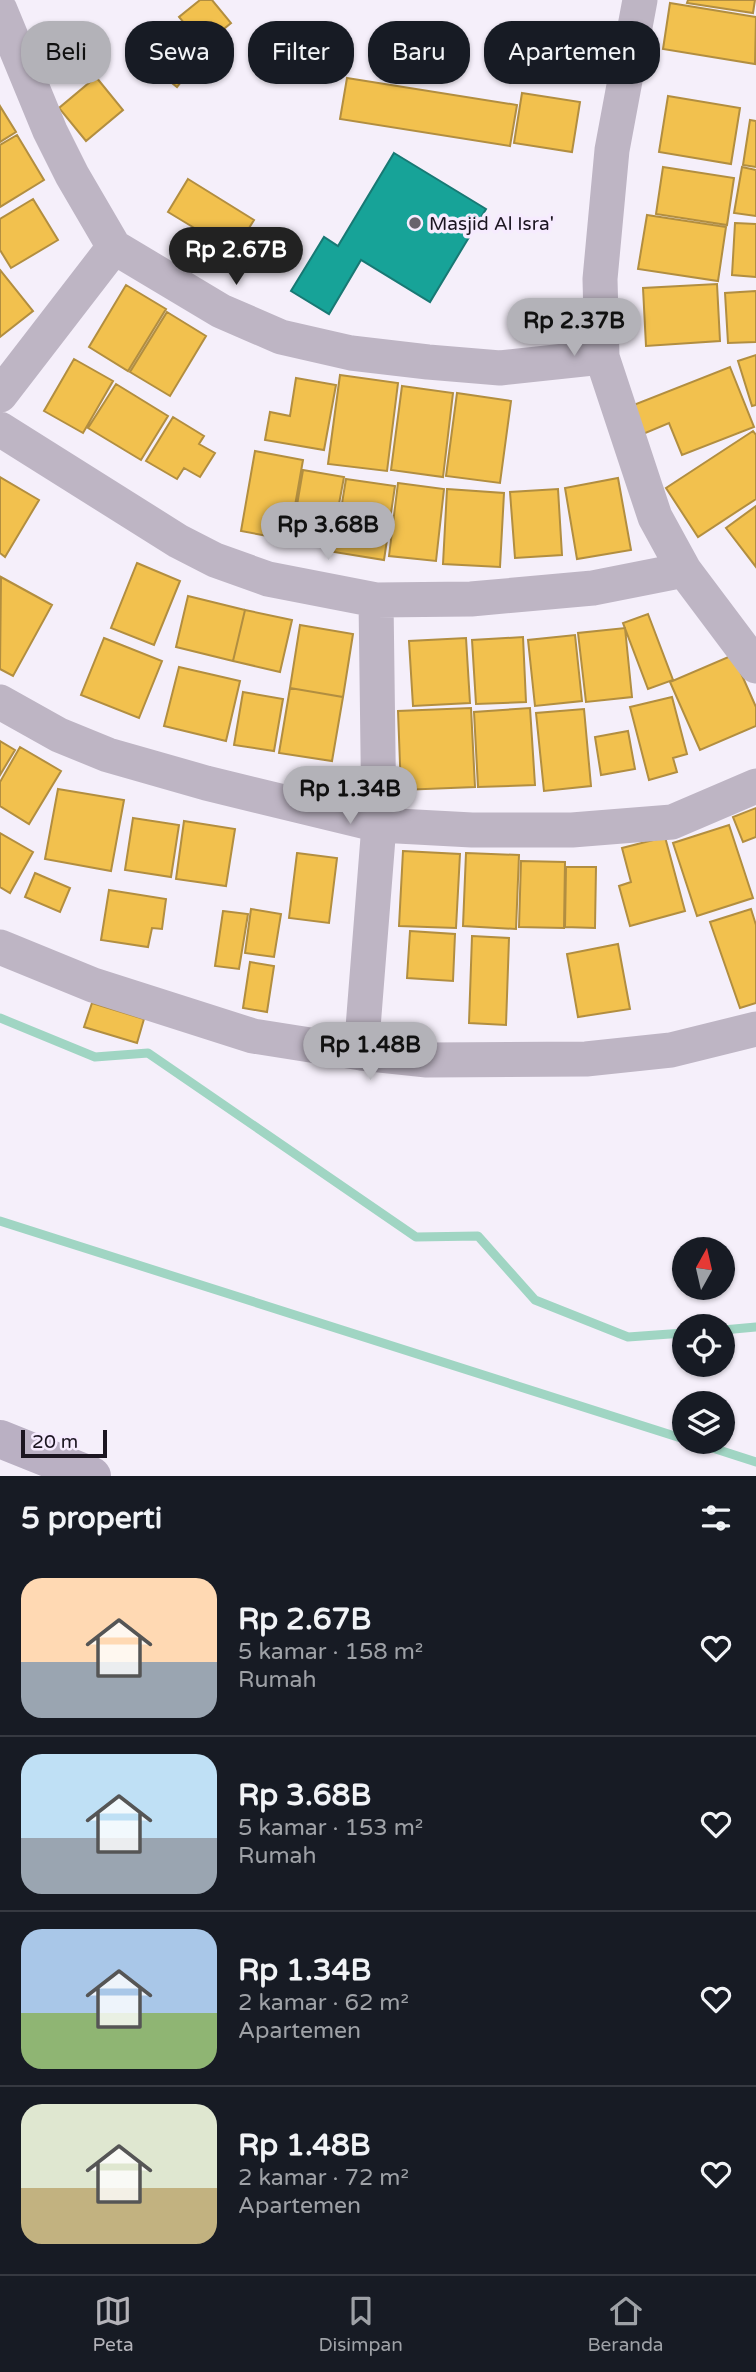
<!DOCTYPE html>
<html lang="id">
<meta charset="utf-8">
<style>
body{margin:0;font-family:"Varela Round",sans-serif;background:#242831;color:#f1f3f6;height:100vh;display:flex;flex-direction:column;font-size:26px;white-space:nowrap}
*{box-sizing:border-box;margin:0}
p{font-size:23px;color:#9ea1a6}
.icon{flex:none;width:38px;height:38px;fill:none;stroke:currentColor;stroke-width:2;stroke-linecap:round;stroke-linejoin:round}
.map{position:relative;height:1476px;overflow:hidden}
.drawer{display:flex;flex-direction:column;background:#171b24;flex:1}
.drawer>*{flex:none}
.guide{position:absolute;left:21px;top:21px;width:714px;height:63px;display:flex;gap:14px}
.needle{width:46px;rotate:8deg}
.tools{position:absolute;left:672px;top:1237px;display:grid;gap:14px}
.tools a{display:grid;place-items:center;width:63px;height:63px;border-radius:50%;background:#171b24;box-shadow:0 2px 5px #0004;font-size:35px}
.scale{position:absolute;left:21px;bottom:18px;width:86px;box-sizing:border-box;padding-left:7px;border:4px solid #1c1621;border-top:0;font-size:19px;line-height:24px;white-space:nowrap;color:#1c1621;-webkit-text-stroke:5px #f6ebfe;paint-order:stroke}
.price{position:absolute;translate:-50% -60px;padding:0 16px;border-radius:24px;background:#b3b2b8;color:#111;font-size:23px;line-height:46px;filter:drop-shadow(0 2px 4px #0008)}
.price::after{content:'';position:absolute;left:50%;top:42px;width:21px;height:16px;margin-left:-10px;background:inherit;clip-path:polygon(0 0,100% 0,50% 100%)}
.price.selected{background:#222;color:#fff}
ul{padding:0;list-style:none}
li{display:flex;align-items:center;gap:21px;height:175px;padding:0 21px}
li+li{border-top:2px solid #363941}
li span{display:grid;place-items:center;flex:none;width:196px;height:140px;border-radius:21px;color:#555}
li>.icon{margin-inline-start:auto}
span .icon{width:84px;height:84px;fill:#fffc;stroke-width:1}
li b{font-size:30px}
h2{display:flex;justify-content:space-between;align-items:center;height:84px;padding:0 21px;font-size:30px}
.tag{padding:0 24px;border-radius:28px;background:#171b24;box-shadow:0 2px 5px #0004;font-size:24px;line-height:63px}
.tag.selected{background:#b3b2b8;color:#111}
.tab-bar{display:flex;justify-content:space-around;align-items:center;height:98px;border-top:2px solid #363941;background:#171b24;font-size:19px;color:#9ea1a6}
.tab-bar a{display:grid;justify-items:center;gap:4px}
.tab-bar .selected{color:#b3b2b8}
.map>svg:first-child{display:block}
.homes{fill:#f2c14e;stroke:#b28e40;stroke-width:2}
.public{fill:#17a398;stroke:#187974;stroke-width:2}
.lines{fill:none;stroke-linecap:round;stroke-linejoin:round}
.stream{stroke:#a0d5c3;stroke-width:9}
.minor{stroke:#beb5c4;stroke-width:35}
.highway{stroke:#bab0c3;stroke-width:38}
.poi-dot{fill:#68626d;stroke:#f6ebfe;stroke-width:2.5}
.labels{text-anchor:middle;stroke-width:7;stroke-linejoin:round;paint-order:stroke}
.poi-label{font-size:19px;fill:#1c1621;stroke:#f6ebfe;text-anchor:start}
</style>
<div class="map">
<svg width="756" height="1476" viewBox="0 0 756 1476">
<rect width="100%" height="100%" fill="#f5effa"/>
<path class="homes" d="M200,0H212L231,23L203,46L179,17Z
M688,0H755L753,13L687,3Z
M670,3L756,17L755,64L663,49Z
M167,27L202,55L177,87L142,59Z
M96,77L123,110L86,141L59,108Z
M347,78L517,105L510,146L340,119Z
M522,93L580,102L572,152L514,143Z
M668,96L740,108L731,164L659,152Z
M0,106L16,132L0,142Z
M750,120L756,121V167L743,165Z
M17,135L44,180L0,207V145Z
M663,167L734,178L727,225L656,214Z
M742,167L756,170V216L734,213Z
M188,179L254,220L234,252L168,212Z
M33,199L58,240L11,268L0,250V219Z
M647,215L726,227L718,281L638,269Z
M735,223L756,224V277L732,275Z
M0,270L33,311L0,337Z
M717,284L720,341L646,346L643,288Z
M126,285L166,309L128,371L89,347Z
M756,291V342L728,343L725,293Z
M167,312L206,336L170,396L130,372Z
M756,355V405L752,406L738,361Z
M74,359L113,381L83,433L44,411Z
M730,367L754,427L682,455L669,423L643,434L631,406Z
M340,375L398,383L387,471L328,464Z
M296,378L336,385L324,450L265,440L270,412L290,416Z
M116,384L168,416L141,460L88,428Z
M402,386L453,393L443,477L391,470Z
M457,393L511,401L500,483L446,476Z
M173,417L204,436L199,444L215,453L200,477L184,468L177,479L146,461Z
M753,431L756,435V499L698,537L666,488Z
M255,451L303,460L289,540L241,531Z
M303,470L344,477L331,547L291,540Z
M0,477L39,500L5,557L0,553Z
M618,478L631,550L577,559L565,488Z
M346,479L395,486L384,560L334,552Z
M398,483L444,489L436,561L389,556Z
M447,489L504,493L500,567L443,564Z
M558,489L562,555L515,558L510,492Z
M756,506V567L726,528Z
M137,563L180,581L154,645L111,628Z
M1,577L52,605L13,676L0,669Z
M188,596L245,610L233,661L176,647Z
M245,610L292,620L280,672L233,661Z
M648,614L673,680L648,689L623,623Z
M300,625L353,634L343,697L290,688Z
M625,628L632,697L586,702L578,633Z
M575,635L582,701L535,706L528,640Z
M523,637L526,702L476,704L472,640Z
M104,638L162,661L139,718L81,695Z
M466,638L470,703L413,706L409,641Z
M733,655L756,707V726L700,750L670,682Z
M179,667L240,681L226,741L164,726Z
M290,688L343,697L332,761L279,753Z
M243,692L283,699L274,751L234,745Z
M672,697L687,754L673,758L677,772L649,780L630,707Z
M471,708L475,787L401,790L398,711Z
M530,708L535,785L478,787L474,712Z
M584,709L591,786L544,791L536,713Z
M628,731L635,769L601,775L595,737Z
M0,741L15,750L0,775Z
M20,747L61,771L29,824L0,806V782Z
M58,789L124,800L111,871L45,859Z
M756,808V837L743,842L733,817Z
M133,818L179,825L171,877L125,870Z
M184,821L235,829L226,886L176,879Z
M729,825L753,898L697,916L673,843Z
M0,833L33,852L10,893L0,887Z
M665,837L685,911L630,926L619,886L631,882L622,848Z
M403,851L460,854L456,928L399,926Z
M297,853L337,858L329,923L289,918Z
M466,853L519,855L516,929L463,926Z
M521,861L565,862L564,928L519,927Z
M566,867H596L595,928L565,927Z
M35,873L70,888L60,912L25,897Z
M109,890L166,899L162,929L152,928L148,947L101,940Z
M251,909L281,914L274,957L245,953Z
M751,909L756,925V1003L740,1008L710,922Z
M223,911L248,914L239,969L215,966Z
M410,931L455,934L453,981L407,978Z
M472,936L509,938L506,1025L469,1023Z
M618,944L630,1009L578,1017L567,954Z
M250,962L274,966L267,1012L243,1008Z
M92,1003L144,1019L137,1043L84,1027Z"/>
<path class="public" d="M394,153L486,209L430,302L361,260L329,314L291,291L324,237L338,246Z"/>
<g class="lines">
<path class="stream" d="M0,1018L95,1057L148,1053L416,1237L478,1236L535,1300L628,1337L684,1333
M0,1221L684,1439
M723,1330L756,1327
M694,1442L756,1462"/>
<path class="minor" d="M640,0L612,150L600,279L602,357L655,517L684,570L756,666
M0,10L50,131L72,175L114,247L221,311L281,337L351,353L428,362L500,368L602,357
M0,395L114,247
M0,429L178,541L215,560L268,579L376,600L471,599L593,588L684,570
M0,702L59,735L108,755L206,783L379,825L472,830H572L672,822L756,786
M0,947L93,985L253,1036L361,1053L427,1060L586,1059L671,1050L756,1029
M361,1053L379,825L376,600"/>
<path class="highway" d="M0,1439L92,1476"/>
</g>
<circle class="poi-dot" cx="415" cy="223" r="7"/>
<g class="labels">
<g class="poi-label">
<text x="429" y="230">Masjid Al Isra'</text>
</g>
</g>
</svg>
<div class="tools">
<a><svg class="needle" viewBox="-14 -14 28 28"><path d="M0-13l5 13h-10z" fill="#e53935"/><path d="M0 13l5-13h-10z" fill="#9ea1a6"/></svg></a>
<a><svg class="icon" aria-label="locate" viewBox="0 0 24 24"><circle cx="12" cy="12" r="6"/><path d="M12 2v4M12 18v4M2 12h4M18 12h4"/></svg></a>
<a><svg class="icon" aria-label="layers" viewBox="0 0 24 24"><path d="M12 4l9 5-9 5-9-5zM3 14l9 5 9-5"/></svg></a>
</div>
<div class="scale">20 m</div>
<b class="price selected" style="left:236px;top:287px">Rp 2.67B</b>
<b class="price" style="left:574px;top:358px">Rp 2.37B</b>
<b class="price" style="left:328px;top:562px">Rp 3.68B</b>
<b class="price" style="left:350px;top:826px">Rp 1.34B</b>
<b class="price" style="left:370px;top:1082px">Rp 1.48B</b>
<div class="guide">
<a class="tag selected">Beli</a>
<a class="tag">Sewa</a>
<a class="tag">Filter</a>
<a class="tag">Baru</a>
<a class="tag">Apartemen</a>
</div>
</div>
<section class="drawer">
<h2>5 properti<svg class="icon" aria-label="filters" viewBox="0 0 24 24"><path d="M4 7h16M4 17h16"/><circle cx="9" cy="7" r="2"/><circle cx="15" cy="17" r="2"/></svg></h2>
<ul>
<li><span style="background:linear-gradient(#ffd9b3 60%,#9aa5b1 0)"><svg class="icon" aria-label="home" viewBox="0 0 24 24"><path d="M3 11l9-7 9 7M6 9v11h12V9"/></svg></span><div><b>Rp 2.67B</b><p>5 kamar · 158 m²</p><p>Rumah</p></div><svg class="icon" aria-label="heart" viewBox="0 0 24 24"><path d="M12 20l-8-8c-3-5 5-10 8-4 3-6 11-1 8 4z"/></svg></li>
<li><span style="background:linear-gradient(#bfe0f5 60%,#9aa5b1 0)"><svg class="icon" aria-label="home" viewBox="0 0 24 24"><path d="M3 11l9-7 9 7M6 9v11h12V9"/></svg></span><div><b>Rp 3.68B</b><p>5 kamar · 153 m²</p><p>Rumah</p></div><svg class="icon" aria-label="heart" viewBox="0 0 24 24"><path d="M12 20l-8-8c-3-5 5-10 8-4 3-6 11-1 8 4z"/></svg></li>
<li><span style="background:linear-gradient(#a9c7e8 60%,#8fb573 0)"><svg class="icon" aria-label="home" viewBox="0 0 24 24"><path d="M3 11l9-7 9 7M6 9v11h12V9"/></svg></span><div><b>Rp 1.34B</b><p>2 kamar · 62 m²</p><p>Apartemen</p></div><svg class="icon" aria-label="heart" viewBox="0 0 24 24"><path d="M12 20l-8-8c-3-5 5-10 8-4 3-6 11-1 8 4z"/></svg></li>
<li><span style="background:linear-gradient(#dfe7d0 60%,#c2b280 0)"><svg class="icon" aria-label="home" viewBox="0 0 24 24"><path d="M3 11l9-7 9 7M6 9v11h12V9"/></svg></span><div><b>Rp 1.48B</b><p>2 kamar · 72 m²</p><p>Apartemen</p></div><svg class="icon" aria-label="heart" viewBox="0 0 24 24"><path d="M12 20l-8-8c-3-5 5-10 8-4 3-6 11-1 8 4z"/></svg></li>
</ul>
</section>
<nav class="tab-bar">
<a class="selected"><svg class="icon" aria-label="map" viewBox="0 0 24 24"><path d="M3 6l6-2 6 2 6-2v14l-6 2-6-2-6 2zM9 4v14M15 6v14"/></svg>Peta</a>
<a><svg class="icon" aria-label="saved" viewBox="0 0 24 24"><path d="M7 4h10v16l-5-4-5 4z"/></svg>Disimpan</a>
<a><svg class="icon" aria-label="home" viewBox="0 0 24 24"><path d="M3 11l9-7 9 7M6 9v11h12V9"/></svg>Beranda</a>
</nav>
